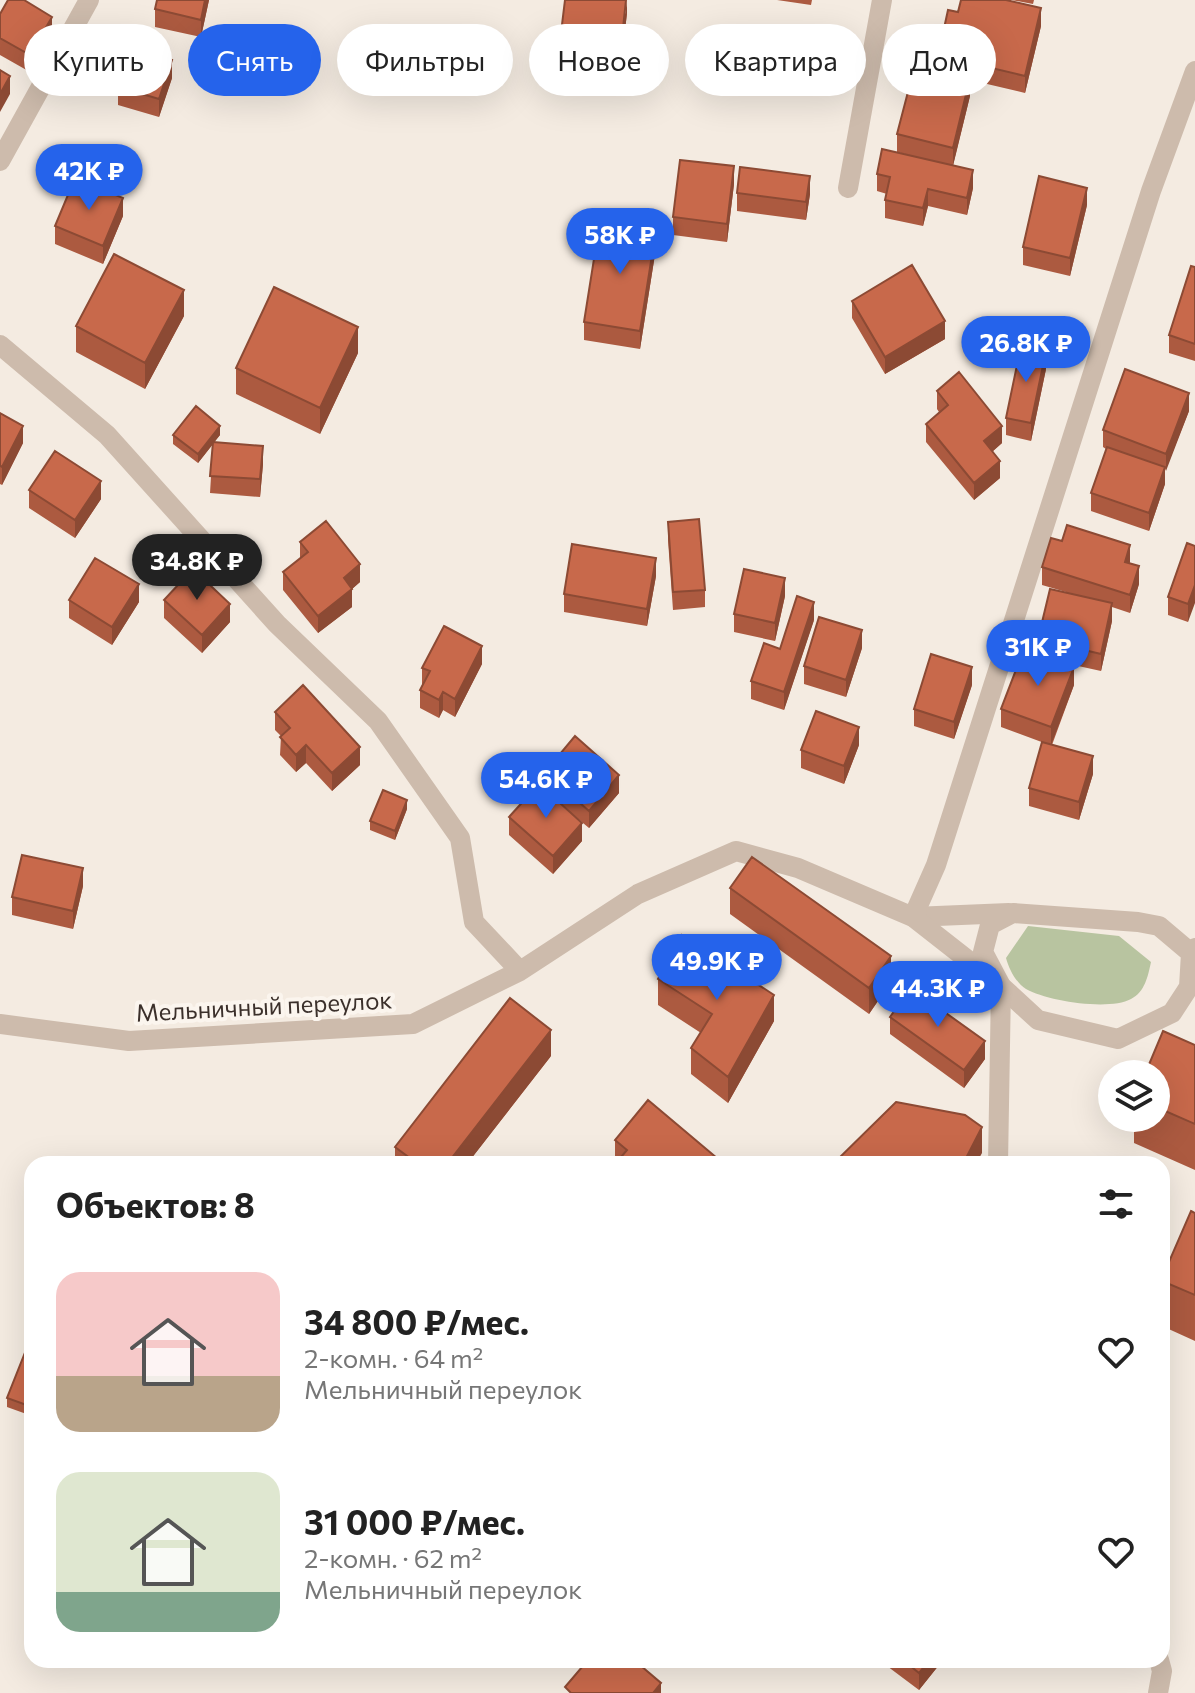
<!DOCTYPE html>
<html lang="ru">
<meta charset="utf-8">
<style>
body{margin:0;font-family:Commissioner,sans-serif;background:#f2f2f2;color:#222;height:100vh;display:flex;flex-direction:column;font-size:30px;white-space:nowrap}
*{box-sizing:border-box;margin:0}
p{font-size:26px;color:#767676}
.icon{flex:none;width:44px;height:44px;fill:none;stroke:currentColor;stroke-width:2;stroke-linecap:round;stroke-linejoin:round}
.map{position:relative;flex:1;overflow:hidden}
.sheet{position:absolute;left:24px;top:1156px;width:1146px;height:512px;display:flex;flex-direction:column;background:#fff;border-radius:24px;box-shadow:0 8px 32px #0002}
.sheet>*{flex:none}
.banner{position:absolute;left:24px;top:24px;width:1148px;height:72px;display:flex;gap:16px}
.controls{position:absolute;left:1098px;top:1060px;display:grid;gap:16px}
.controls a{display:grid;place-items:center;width:72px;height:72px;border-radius:50%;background:#fff;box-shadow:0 8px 32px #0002;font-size:40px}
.price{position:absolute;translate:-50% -68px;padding:0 18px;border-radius:28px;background:#2563eb;color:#fff;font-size:26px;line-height:52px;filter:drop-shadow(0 2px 4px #0008)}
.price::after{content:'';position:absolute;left:50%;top:48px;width:24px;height:18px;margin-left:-12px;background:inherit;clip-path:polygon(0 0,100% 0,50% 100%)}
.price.on{background:#222;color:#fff}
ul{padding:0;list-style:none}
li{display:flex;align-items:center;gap:24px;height:200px;padding:0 32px}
li span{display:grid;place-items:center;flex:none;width:224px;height:160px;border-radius:24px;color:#555}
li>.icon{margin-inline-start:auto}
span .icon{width:96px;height:96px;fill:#fffc;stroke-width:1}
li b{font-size:34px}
h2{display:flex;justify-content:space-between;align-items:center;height:96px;padding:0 32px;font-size:34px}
.tag{padding:0 28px;border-radius:36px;background:#fff;box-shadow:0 8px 32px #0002;font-size:28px;line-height:72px}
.tag.on{background:#2563eb;color:#fff}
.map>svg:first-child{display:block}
.green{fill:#b8c4a0}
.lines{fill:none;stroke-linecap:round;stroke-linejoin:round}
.lane{stroke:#cdbbac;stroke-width:20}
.street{stroke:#cdbbac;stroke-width:20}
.wall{fill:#ac5a40}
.shaded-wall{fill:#8c4a34}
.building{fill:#c8694b;stroke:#8c4a34;stroke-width:2}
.labels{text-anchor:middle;stroke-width:8;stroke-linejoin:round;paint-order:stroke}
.street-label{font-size:24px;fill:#3b302b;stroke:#fbf5ee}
</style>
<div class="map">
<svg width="1195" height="1693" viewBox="0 0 1195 1693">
<rect width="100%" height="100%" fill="#f4ebe1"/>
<path class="green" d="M1028,926L1119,936L1151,962C1148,976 1145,992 1131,999C1109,1011 1047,1001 1026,989C1016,983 1009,969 1006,958Z"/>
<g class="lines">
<path class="lane" d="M913,917L1009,913
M1191,953L1189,987L1172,1013L1118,1039L1038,1020L1001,986L983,952L990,925L1013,913L1138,922L1159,926L1191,953L1195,948"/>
<path class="street" d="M0,161L89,0
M848,188L882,0
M0,345L107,435L277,624L378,721L460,838L474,922L520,971
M913,917L1001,986L998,1164
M0,1024L129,1041L413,1024L520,971L638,894L736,851L798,868L913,917L936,865L1151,191L1195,71
M1158,1693L1162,1671L1159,1660"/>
</g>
<path class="wall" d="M157,0H209L201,37L155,27V9Z
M777,0H812L811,5Z
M1012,0H1034L1033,4Z
M627,13L621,65L560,59V41Z
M0,14L52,34L30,72L0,55Z
M1041,26L1025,93L970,80V96L953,165L973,188L967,215L928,206L923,226L885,218V200L887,194L877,191V174L925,159L897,152V134L949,73V58L950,52L943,50V33Z
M172,78L159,117L118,105V87Z
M734,184L727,242L673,235V217Z
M737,193L810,194L806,220L737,211Z
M1087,205L1070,276L1023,265V247Z
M123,216L103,264L55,244V226Z
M656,248L640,349L584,340V322Z
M1195,267V361L1169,353V335Z
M852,301L945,339L885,374L852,318Z
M184,316L145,389L76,352V326Z
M358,353L320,434L236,394V368Z
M1046,369L1031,441L1006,435V418Z
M937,391L1002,443L993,451L1000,478L974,500L926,442V424L939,412L937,409Z
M1189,411L1165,471V484L1149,531L1091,511V493L1106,449L1103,447V430Z
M0,413L23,443L2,485L0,484Z
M173,435H220L214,442L263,464L260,497L210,493L213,444L198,463L173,444Z
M29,490L101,499L75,538L29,508Z
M668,522L705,590V607L673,610L668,540Z
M300,542L360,582L352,589V607L318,633L283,590V572L300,559Z
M1195,546L1188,622L1168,615V597Z
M1130,564L1139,584L1130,613L1112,607V621L1101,671L1060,662L1074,685L1052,745L1093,774L1079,820L1029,806V788L1047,744L1001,727V709L1038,654V639L1066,592L1042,585V567Z
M656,576L647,626L564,612V594Z
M785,596L775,641L734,632V614Z
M69,600L139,602L112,645L69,618Z
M164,600L230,622L202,653L164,618Z
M814,620L784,710L751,699V681L780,649Z
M862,648L846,697L804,684V666Z
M482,664L455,717L443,710L439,718L420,708V690L422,685V668Z
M972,685L954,739L914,726V709Z
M275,712L360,765L332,791L306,763L296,772L280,755L281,736L275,730Z
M859,745L844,784L801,768V750Z
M545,772L619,793L589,828L577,818L582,841L553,874L509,835V817L545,789Z
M407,809L395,840L370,830V821Z
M83,886L73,929L12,915V897Z
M730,888L891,982L869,1014L730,914Z
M658,979L774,1021L728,1103L691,1074V1048L701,1033L658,1005Z
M890,1017L985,1059L964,1088L890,1034Z
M1195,1045V1170L1134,1143V1118H1156V1074Z
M551,1056L467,1164H395V1147Z
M615,1140L724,1164H615Z
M1195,1213V1341L1162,1326V1278Z
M32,1340V1416L7,1407V1398Z
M879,1660H943L919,1690Z"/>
<path class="shaded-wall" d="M205,0H209L201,37V20Z
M627,0V13L621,65V47Z
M1041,8V26L1025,93V76Z
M52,17V34L30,72V55Z
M172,60V78L159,117V99Z
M10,76V94L0,112V94Z
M970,78V96L953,166V148Z
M734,166V184L727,242V224Z
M973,170V188L967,215V198Z
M810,176V194L806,220V202Z
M1087,188V205L1070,276V258Z
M928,189V206L923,226V208Z
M123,198V216L103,264V246Z
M656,230V248L640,349V331Z
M184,290V316L145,389V363Z
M945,321V339L885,374V357Z
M358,327V353L320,434V408Z
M1046,351V369L1031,441V423Z
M1189,393V411L1166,471V454Z
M23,426V443L2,485V467Z
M220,426V435L198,463V454Z
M1002,426V443L984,459V441Z
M263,446V464L260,497V479Z
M1000,461V478L974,500V483Z
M1165,467V484L1149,531V513Z
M101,481V499L75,538V520Z
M1130,545V563L1125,562Z
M656,558V576L647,626V609Z
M360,564V582L352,589V607L318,633V616L344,578Z
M1139,566V584L1130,613V595Z
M785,578V596L775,641V623Z
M139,584V602L112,645V627Z
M1195,585V603L1188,622V604Z
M814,602V620L784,710V692Z
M1112,603V621L1101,671V654Z
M230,604V622L202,653V635Z
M862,630V648L846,697V680Z
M482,646V664L455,717V699Z
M972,667V685L954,739V722Z
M1074,667V685L1051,745V727Z
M443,692V710L439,718V700Z
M859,727V745L844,784V766Z
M306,745V763L296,772V755Z
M360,747V765L332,791V773Z
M1093,756V774L1079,820V802Z
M619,775V793L589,828V811Z
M407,800V809L395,840V831Z
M582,823V841L553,874V856Z
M83,868V886L73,929V911Z
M891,956V982L869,1014V988Z
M774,995V1021L728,1103V1077Z
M551,1030V1056L467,1164H447Z
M985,1041V1059L964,1088V1070Z
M982,1127V1153L976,1164H963Z
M929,1660H943L919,1690V1673Z
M661,1683V1693H653Z"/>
<path class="building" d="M8,0H24L52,17L30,55L0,38V14Z
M157,0H205L201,20L155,9Z
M565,0H626L621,47L560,41Z
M961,0H1006L1041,8L1025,76L949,58L954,35L943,33L948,10L958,12Z
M130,47L172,60L159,99L118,87Z
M915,65L970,78L953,148L897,134Z
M0,70L10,76L0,94Z
M882,149L973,170L967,198L928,189L923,208L885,200L890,177L877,174Z
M680,160L734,166L727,224L673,217Z
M740,167L810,176L806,202L737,193Z
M1039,176L1087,188L1070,258L1023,247Z
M75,178L123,198L103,246L55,226Z
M600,221L656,230L640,331L584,322Z
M114,254L184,290L145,363L76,326Z
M912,265L945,321L885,357L852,301Z
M1191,266L1195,267V344L1169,335Z
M274,287L358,327L320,408L236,368Z
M1021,346L1046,351L1031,423L1006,418Z
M1125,369L1189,393L1166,454L1103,430Z
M959,372L1002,426L984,441L1000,461L974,483L926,424L948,405L937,391Z
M196,406L220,426L198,454L173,435Z
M0,413L23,426L2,467L0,466Z
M213,442L263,446L260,479L210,476Z
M1107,447L1165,467L1149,513L1091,493Z
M55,451L101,481L75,520L29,490Z
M699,519L705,590L673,592L668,522Z
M326,521L360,564L344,578L352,589L318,616L283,572L308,552L300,542Z
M1067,525L1130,545L1125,562L1139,566L1130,595L1042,567L1051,538L1062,541Z
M1187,543L1195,546V585L1188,604L1168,597Z
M572,544L656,558L647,609L564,594Z
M95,558L139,584L112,627L69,600Z
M193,569L230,604L202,635L164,600Z
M744,569L785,578L775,623L734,614Z
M1050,589L1112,603L1101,654L1038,639Z
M797,596L814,602L784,692L751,681L764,643L780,649Z
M819,617L862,630L846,680L804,666Z
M444,626L482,646L455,699L443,692L439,700L420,690L430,671L422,668Z
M1024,649L1074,667L1051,727L1001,709Z
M931,654L972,667L954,722L914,709Z
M303,685L360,747L332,773L306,745L296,755L280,737L290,728L275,712Z
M816,711L859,727L844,766L801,750Z
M575,736L619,775L589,811L545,772Z
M1042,742L1093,756L1079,802L1029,788Z
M539,784L582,823L553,856L509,817Z
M383,790L407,800L395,831L370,821Z
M22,855L83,868L73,911L12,897Z
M752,857L891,956L869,988L730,888Z
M682,935L774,995L728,1077L691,1048L712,1014L658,979Z
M911,988L985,1041L964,1070L890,1017Z
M510,998L551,1030L447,1164H418L395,1147Z
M1163,1031L1195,1045V1124L1156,1107V1074H1145Z
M648,1100L724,1164H615L627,1150L615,1140Z
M896,1102L965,1115L982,1127L963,1164H833Z
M1191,1211L1195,1213V1295L1162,1281V1278Z
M30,1340H32V1407L7,1398Z
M588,1660H634L661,1683L653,1693H571L565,1687Z
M903,1660H929L919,1673Z"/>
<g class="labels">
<g class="street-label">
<text transform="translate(264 1007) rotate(-3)" y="8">Мельничный переулок</text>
</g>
</g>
</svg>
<div class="controls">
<a><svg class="icon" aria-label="layers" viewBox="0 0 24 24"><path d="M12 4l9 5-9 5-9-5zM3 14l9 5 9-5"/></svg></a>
</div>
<b class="price" style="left:89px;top:212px">42K ₽</b>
<b class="price" style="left:620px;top:276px">58K ₽</b>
<b class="price" style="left:1026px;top:384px">26.8K ₽</b>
<b class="price on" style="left:197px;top:602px">34.8K ₽</b>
<b class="price" style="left:1038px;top:688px">31K ₽</b>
<b class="price" style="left:546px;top:820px">54.6K ₽</b>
<b class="price" style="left:717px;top:1002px">49.9K ₽</b>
<b class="price" style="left:938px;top:1029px">44.3K ₽</b>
<div class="banner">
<a class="tag">Купить</a>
<a class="tag on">Снять</a>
<a class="tag">Фильтры</a>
<a class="tag">Новое</a>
<a class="tag">Квартира</a>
<a class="tag">Дом</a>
</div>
<section class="sheet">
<h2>Объектов: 8<svg class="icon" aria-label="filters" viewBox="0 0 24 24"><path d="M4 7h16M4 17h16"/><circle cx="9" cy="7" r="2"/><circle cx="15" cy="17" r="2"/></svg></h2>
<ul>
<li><span style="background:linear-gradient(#f6c9c9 65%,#b9a48a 0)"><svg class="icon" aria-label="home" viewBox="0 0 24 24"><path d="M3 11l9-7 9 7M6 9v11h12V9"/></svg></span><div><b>34 800 ₽/мес.</b><p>2-комн. · 64 m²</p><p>Мельничный переулок</p></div><svg class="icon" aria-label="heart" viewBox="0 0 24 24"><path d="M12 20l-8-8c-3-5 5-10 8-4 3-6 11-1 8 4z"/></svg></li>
<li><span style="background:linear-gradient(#dfe7d0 75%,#7fa58c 0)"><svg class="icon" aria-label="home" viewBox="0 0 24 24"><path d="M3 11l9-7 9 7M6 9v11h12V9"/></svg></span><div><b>31 000 ₽/мес.</b><p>2-комн. · 62 m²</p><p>Мельничный переулок</p></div><svg class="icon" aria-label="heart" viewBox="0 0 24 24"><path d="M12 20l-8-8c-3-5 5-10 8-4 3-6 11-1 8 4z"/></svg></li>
</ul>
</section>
</div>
